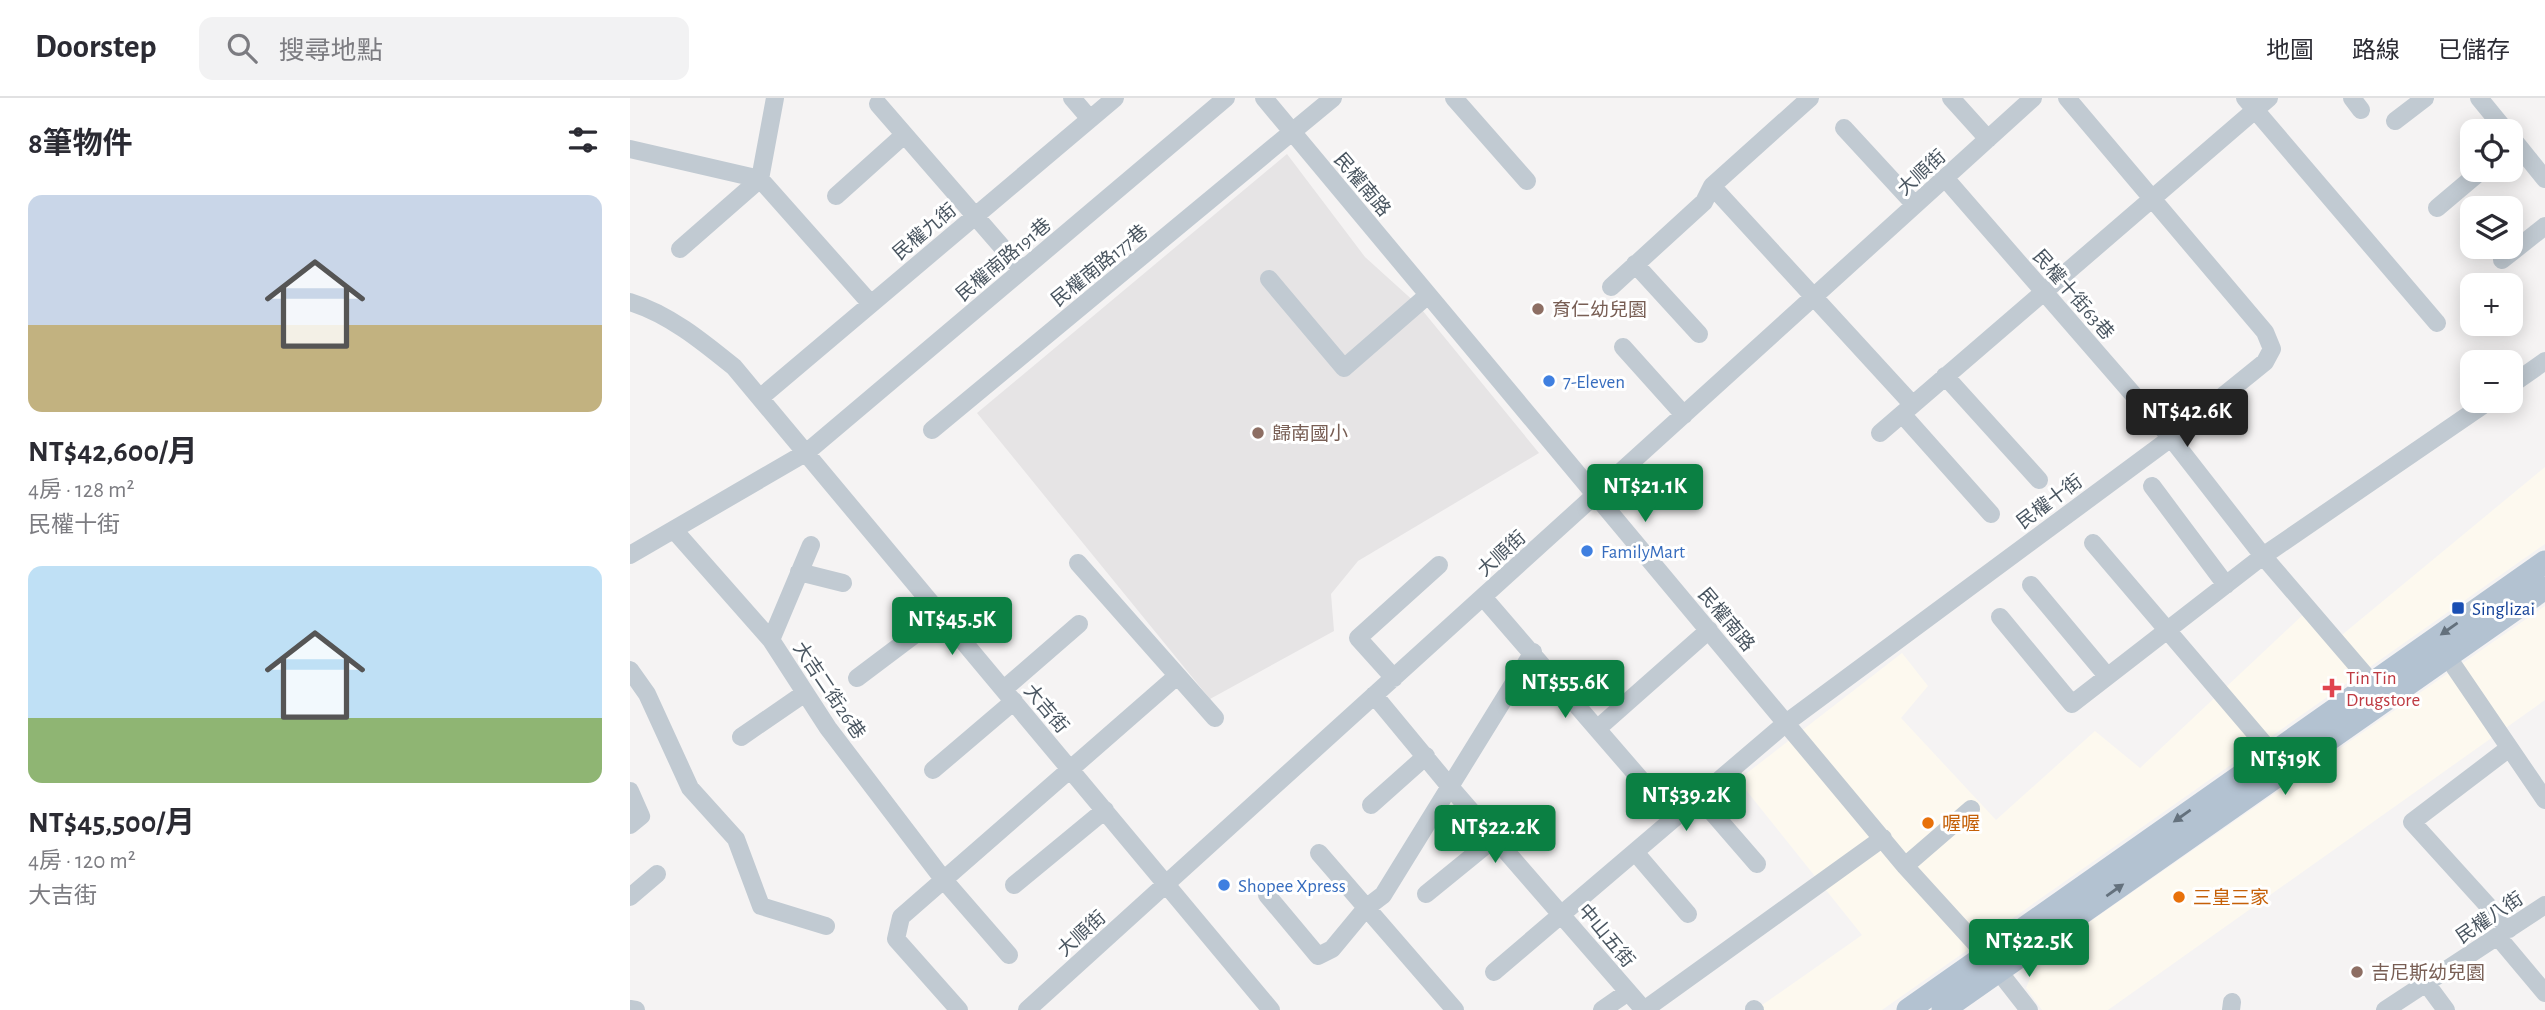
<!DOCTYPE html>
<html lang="zh-TW">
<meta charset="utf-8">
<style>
body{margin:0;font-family:"Alegreya Sans","Noto Sans TC",sans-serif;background:#f2f2f3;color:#2b2b33;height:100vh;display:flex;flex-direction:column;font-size:26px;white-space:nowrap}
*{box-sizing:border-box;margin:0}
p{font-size:23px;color:#7c7c81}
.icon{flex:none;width:38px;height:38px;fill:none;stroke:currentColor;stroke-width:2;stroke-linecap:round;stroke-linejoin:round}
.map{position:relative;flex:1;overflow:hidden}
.sheet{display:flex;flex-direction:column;background:#fff;width:630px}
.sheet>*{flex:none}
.controls{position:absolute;left:1830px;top:21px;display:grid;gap:14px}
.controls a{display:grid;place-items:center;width:63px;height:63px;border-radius:14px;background:#fff;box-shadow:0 4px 18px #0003;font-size:35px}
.price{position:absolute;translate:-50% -60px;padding:0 16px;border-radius:7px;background:#0b8043;color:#fff;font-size:23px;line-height:46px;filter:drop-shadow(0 2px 4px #0008)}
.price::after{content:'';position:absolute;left:50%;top:42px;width:21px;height:16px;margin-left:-10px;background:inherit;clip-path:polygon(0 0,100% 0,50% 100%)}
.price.current{background:#222;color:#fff}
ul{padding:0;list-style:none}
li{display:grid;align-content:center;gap:14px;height:371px;padding:0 28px}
li span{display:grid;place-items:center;height:217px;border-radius:14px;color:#555}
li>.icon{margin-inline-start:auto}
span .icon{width:126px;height:126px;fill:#fffc;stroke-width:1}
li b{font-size:30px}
h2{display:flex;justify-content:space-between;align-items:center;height:84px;padding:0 28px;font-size:30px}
header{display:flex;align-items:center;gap:42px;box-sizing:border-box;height:98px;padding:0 35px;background:#fff;border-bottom:2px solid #e1e1e2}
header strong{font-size:33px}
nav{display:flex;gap:38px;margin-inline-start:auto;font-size:24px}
.search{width:490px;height:63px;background:#f2f2f3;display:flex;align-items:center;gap:18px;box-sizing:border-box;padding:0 24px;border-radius:14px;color:#7c7c81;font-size:26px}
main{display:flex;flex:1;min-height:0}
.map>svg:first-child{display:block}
.commercial{fill:#fdf9ef}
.education{fill:#e6e4e5}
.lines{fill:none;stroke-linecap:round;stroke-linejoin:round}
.minor{stroke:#c1cad2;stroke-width:18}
.major{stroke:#b3c2d1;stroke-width:23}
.oneway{fill:#64717d}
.education-dot{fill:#8d6e63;stroke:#fff;stroke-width:2.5}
.shop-dot{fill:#3f7fe0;stroke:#fff;stroke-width:2.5}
.transit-dot{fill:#1a4fb4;stroke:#fff;stroke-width:2.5}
.health-dot{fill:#e0444e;stroke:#fff;stroke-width:2.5}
.food-dot{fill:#e8710a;stroke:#fff;stroke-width:2.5}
.labels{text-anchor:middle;stroke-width:6;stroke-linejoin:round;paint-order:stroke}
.street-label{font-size:19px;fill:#4a5661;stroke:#fff}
.education-label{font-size:19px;fill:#785e54;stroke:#fff;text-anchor:start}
.shop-label{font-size:19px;fill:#366cbe;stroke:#fff;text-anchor:start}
.transit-label{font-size:19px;fill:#164399;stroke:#fff;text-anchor:start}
.health-label{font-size:19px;fill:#be3a42;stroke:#fff;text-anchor:start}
.food-label{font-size:19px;fill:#c56008;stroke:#fff;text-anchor:start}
</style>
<header>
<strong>Doorstep</strong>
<div class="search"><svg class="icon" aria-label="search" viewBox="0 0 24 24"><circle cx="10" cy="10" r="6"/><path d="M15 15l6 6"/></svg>搜尋地點</div>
<nav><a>地圖</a><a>路線</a><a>已儲存</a></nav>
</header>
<main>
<section class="sheet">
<h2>8筆物件<svg class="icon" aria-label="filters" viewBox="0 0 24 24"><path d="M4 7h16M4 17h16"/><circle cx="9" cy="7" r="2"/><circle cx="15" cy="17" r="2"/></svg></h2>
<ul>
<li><span style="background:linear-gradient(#c9d6e8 60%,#c2b280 0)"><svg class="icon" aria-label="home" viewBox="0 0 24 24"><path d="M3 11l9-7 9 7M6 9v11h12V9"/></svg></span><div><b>NT$42,600/月</b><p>4房 · 128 m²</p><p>民權十街</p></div></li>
<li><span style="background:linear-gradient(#bfe0f5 70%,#8fb573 0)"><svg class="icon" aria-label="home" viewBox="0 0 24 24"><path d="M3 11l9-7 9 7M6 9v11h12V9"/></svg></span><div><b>NT$45,500/月</b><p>4房 · 120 m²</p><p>大吉街</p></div></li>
</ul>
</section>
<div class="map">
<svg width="1915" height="912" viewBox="0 0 1915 912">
<rect width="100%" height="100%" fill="#f5f3f3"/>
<path class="commercial" d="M1915,369V446L1252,912H1125L1232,837L1108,682L1272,555L1298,588L1271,620L1366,722L1465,633L1510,670L1679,511L1707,541Z
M1915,508V602L1478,912H1412L1396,890L1409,859Z"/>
<path class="education" d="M657,56L735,159L788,207L909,355L728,463L701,496L704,533L580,601L347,315Z"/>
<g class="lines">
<path class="minor" d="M442,0L460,21
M634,0L1275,768L1356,857L1399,912
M824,0L897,83
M1180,0L1082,88L1282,306
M1321,0L1358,41
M1615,0L1807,225
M1722,0L1731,12
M1849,0L1876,33
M248,6L392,172
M1765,23L1795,0
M1214,30L1285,107
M1881,39L1915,81
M0,51L130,81L241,206
M1315,80L1541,340L1633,458L1742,585
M206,98L274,37
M1807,110L1852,72
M50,151L130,81L145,0
M1872,162L1915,128
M1005,166L1069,236
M639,181L714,270L798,197
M981,189L1074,104L1082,88
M0,204C39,216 72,243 104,269L641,912
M993,249L1054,317
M1315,278L1409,382
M1881,287L1915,263
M131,299L485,0
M1272,316L1361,416
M302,332L703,0
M1250,335L1639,0
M1522,388L1596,487
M44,432L141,542L198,630L313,781L379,857
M1463,445L1642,655
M0,457L177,354L596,0
M448,465L585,620
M169,474L213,485
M1401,487L1477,578
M853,499L1044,720
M1370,519L1442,606L1633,458L1859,303
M141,542L181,447
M1817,558L1915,702
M0,572L17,596L60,690L106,741L131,808L196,828
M227,580L312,516
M764,580L728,540L809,467
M374,591L449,526
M744,597L821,690L1014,912
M967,631L1079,532
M111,639L175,595
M1878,651L1782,724L1879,831
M303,672L384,603
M0,693L11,718L0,727
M1069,699L1127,766
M741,707L796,658
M1005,754L1058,816
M689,755L825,912
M1275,768L1341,711
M384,787L475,712
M796,796L866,739
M637,797L688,858L702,851L736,810L753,797L903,554
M0,799L27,776
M1868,839L1915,895
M864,874L1156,625L1541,340L1635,264L1642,251L1635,234L1437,0
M1796,885L1816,912
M0,911L6,912
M1124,911L1125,912
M329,912L266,841L271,819L547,578
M397,912L1403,0
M972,912L998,894
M1014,912L1253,740
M1601,912L1602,904
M1755,912L1915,807"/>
<path class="major" d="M1278,912L1915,464
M1313,912L1915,490"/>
</g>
<defs><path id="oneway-solid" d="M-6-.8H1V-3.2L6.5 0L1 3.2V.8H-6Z" transform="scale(1.75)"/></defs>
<g class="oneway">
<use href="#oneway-solid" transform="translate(1819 531) rotate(145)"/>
<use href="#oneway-solid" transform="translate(1552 718) rotate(145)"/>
<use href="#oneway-solid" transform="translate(1485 792) rotate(-35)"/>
</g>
<g class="education-dot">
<circle cx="908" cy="211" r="7"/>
<circle cx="628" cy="335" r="7"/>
<circle cx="1727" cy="874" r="7"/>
</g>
<g class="shop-dot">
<circle cx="919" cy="283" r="7"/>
<circle cx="957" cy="453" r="7"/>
<circle cx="594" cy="787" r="7"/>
</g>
<rect class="transit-dot" x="1821" y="503" width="14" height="14" rx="3.5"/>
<path class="health-dot" d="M1698.5 579.5h7v7h7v7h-7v7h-7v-7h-7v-7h7z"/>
<g class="food-dot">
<circle cx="1298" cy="725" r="7"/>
<circle cx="1549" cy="799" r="7"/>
</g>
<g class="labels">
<g class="street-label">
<text transform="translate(1291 74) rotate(-42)" y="7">大順街</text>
<text transform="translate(733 86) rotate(50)" y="7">民權南路</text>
<text transform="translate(294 133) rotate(-40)" y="7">民權九街</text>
<text transform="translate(373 161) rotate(-40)" y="7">民權南路191巷</text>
<text transform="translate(469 167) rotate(-39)" y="7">民權南路177巷</text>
<text transform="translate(1444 196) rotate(49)" y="7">民權十街63巷</text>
<text transform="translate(1419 403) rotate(-37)" y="7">民權十街</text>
<text transform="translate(871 455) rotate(-42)" y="7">大順街</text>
<text transform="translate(1097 521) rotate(50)" y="7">民權南路</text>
<text transform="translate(200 592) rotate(56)" y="7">大吉二街26巷</text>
<text transform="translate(417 610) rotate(50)" y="7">大吉街</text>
<text transform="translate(1859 819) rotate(-34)" y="7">民權八街</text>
<text transform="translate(451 835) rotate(-42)" y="7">大順街</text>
<text transform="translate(977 837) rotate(50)" y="7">中山五街</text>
</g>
<g class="education-label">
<text x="922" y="218">育仁幼兒園</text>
<text x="642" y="342">歸南國小</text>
<text x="1741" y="881">吉尼斯幼兒園</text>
</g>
<g class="shop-label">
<text x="933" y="290">7-Eleven</text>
<text x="971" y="460">FamilyMart</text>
<text x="608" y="794">Shopee Xpress</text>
</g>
<g class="transit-label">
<text x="1842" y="517">Singlizai</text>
</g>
<g class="health-label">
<text x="1716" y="586">Tin Tin<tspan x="1716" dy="22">Drugstore</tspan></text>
</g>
<g class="food-label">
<text x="1312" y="732">喔喔</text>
<text x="1563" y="806">三皇三家</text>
</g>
</g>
</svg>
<div class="controls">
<a><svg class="icon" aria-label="locate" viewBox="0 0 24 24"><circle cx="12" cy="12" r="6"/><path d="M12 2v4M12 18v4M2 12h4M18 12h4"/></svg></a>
<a><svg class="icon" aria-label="layers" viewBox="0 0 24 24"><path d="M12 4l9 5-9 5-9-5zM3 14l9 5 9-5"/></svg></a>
<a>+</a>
<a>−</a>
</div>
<b class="price current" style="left:1557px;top:351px">NT$42.6K</b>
<b class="price" style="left:1015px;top:426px">NT$21.1K</b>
<b class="price" style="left:322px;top:559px">NT$45.5K</b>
<b class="price" style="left:935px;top:622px">NT$55.6K</b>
<b class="price" style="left:1655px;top:699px">NT$19K</b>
<b class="price" style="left:1056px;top:735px">NT$39.2K</b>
<b class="price" style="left:865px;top:767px">NT$22.2K</b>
<b class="price" style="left:1399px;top:881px">NT$22.5K</b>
</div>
</main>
